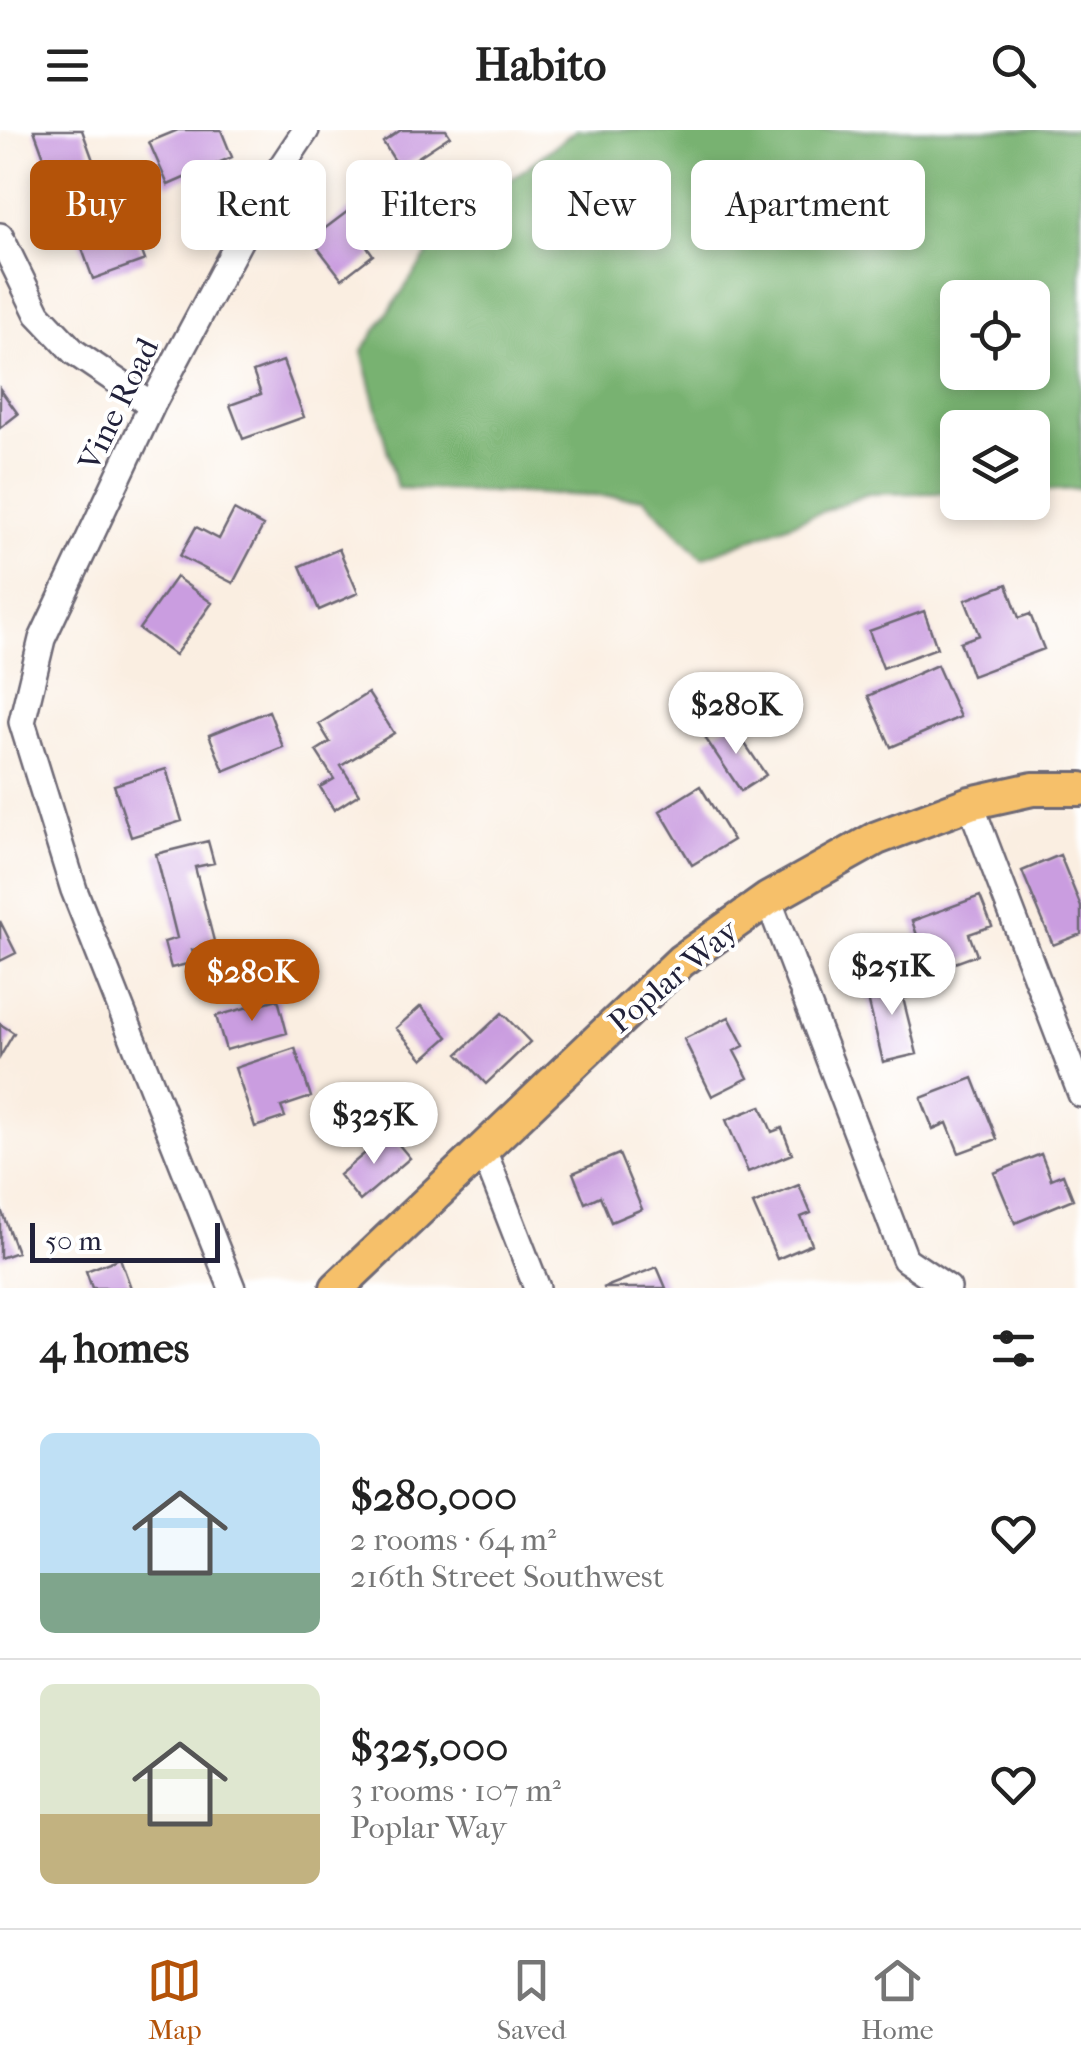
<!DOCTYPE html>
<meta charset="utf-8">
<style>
body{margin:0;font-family:"IM FELL French Canon",serif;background:#f6f6f6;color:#222;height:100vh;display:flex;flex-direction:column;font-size:38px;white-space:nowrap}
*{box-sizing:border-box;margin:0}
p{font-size:32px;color:#767676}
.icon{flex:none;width:55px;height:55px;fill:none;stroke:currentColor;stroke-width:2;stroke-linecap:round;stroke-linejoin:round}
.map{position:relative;height:1158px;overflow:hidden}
.side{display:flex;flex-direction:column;background:#fff;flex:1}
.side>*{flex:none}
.banner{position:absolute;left:30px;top:30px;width:1022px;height:90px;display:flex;gap:20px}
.controls{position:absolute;left:940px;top:150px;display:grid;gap:20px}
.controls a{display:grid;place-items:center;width:110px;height:110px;border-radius:15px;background:#fff;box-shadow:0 5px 15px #0003;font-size:50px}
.scale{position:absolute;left:30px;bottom:25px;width:190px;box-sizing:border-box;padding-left:10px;border:5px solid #22223b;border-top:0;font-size:28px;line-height:35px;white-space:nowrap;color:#22223b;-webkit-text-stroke:8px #fff;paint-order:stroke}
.price{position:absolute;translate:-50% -85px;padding:0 22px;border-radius:35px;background:#fff;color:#222;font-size:32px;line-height:65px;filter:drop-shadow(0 2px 5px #0008)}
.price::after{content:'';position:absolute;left:50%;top:60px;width:30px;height:22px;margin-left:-15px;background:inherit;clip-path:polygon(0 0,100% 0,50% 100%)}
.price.on{background:#b45309;color:#fff}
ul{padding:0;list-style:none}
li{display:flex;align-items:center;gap:30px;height:250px;padding:0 40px}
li+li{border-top:2px solid #e0e0e0}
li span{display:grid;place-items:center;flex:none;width:280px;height:200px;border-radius:15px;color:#555}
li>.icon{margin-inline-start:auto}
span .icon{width:120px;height:120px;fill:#fffc;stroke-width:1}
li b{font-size:42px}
h2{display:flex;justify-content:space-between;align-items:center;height:120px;padding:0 40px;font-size:42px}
.chip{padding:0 35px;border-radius:15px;background:#fff;box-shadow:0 5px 15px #0003;font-size:35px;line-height:90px}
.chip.on{background:#b45309;color:#fff}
header{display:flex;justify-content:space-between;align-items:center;height:130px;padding:0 40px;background:#fff;font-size:45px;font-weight:700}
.tab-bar{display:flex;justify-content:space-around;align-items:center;height:140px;border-top:2px solid #e0e0e0;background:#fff;font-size:28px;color:#767676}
.tab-bar a{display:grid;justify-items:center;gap:5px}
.tab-bar .on{color:#b45309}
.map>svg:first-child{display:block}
.forest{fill:#78b271;stroke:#4d6a56;stroke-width:2.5;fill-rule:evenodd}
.building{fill:#ca9de0}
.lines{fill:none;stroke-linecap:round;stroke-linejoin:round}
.minor-casing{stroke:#6e6975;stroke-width:30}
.major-casing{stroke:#6e6975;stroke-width:38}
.minor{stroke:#fff;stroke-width:25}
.major{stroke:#f6c06b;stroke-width:32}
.labels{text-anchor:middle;stroke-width:8;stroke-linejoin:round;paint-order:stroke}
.street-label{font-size:32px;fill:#22223b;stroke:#fff}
</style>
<header><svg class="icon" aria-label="menu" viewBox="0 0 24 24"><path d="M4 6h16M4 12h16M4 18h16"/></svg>Habito<svg class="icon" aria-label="search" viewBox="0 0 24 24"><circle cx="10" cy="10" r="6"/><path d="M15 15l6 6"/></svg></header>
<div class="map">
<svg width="1081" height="1158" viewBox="0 0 1081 1158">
<rect width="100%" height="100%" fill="#fff"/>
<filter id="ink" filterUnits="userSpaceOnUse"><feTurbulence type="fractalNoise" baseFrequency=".01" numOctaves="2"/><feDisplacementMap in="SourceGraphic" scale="20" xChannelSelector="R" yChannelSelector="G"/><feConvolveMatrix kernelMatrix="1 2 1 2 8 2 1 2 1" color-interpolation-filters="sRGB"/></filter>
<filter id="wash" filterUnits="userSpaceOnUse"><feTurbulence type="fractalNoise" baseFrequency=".0048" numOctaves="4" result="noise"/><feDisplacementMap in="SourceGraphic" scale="40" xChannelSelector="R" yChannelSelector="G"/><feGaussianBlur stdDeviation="2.25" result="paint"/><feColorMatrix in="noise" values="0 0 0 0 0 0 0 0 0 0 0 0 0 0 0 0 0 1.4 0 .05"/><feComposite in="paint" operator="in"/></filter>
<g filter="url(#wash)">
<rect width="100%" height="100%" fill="#faeee1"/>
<path class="forest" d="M576,0H1081V359L1033,361L1032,298H958L957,363L868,364L702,428L644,368L397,358L362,221L443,101ZM958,168H1032V242H958Z"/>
<g id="blocks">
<path class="building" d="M34,0H82L94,33L76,39L86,66L61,74Z
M178,0H221L232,27L168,55L149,12Z
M401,0H446L450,6L400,39L383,12Z
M360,72L381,99L364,112L373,125L342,149L311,109Z
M125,75L145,130L93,149L73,94Z
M283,231L304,287L243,309L230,275L261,264L253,242Z
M0,259L18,284L0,298Z
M234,380L263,396L233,453L180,426L196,397L219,409Z
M339,419L358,463L319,480L300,436Z
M176,447L212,473L175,525L139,499Z
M1007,454L1019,488L1030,484L1044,519L972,546L960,512L979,505L965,470Z
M924,481L937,518L883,538L869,501Z
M937,535L960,587L891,617L868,566Z
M368,563L394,603L341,636L359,664L334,680L320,657L334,649L316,621L330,612L319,594Z
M269,581L283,617L224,641L209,605Z
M731,593L766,645L741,661L706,609Z
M166,639L182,691L131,707L114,655Z
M700,656L733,710L692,735L660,681Z
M208,711L214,733L195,737L215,815L192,820L195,832L171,838L164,812L177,808L156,724Z
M1060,725L1081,777V804L1053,815L1022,741Z
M980,766L992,796L969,804L977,825L930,842L912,791Z
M0,791L16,823L0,831Z
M907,846L912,866L903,868L917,924L883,932L865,856Z
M278,869L287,903L226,920L216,886Z
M421,876L448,907L423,929L396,898Z
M502,883L530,912L486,954L458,924Z
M729,887L744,916L734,921L748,948L712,966L684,909Z
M0,894L14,903L0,927Z
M295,918L311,967L281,977L285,987L255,997L235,938Z
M973,948L997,1009L959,1023L947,993L933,999L921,968Z
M761,976L772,1002L782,998L792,1024L748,1042L726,990Z
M389,1003L410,1028L360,1071L339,1045Z
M619,1024L642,1079L611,1092L600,1066L585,1073L573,1043Z
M1041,1024L1051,1049L1063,1044L1073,1069L1015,1093L994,1043Z
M799,1055L811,1083L801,1087L812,1114L777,1129L753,1074Z
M0,1077L17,1122L0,1128Z
M120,1128L131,1158H92L86,1141Z
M657,1137L666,1158H603Z"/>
</g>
</g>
<g filter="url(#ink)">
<use href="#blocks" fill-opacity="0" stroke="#6e6975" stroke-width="2.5"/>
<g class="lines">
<defs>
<path id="minor" d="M0,106L38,184L74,222L152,275
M970,673L1081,964
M768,769L905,1129L948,1158
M482,1017L537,1158
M232,1158L74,760L22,592L42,509L152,275L268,57L306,0"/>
<path id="major" d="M337,1158L681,831L768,769L877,708L970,673L1033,659H1081"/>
</defs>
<use href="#minor" class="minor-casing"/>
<use href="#major" class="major-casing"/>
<use href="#minor" class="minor"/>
<use href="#major" class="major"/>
</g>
</g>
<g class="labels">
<g class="street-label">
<text transform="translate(118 274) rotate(-64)" y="11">Vine Road</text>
<text transform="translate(673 846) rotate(-40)" y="11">Poplar Way</text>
</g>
</g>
</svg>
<div class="controls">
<a><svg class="icon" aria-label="locate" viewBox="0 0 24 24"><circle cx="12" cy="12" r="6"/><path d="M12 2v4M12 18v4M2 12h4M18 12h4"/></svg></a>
<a><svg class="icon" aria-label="layers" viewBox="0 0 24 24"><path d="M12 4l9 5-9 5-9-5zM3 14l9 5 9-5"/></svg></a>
</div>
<div class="scale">50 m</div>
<b class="price" style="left:736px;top:627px">$280K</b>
<b class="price" style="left:892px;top:888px">$251K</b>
<b class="price on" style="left:252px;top:894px">$280K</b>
<b class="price" style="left:374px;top:1037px">$325K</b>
<div class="banner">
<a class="chip on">Buy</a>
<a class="chip">Rent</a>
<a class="chip">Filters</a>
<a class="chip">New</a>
<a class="chip">Apartment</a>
</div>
</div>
<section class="side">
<h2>4 homes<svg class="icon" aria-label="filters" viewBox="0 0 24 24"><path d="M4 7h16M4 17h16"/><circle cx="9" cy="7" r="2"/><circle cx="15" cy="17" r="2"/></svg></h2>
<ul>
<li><span style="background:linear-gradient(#bfe0f5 70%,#7fa58c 0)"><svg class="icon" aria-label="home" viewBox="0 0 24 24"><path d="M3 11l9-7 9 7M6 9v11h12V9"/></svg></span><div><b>$280,000</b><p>2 rooms · 64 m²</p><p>216th Street Southwest</p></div><svg class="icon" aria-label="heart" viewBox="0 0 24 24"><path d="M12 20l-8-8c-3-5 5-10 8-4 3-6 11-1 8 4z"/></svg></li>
<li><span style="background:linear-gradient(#dfe7d0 65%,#c2b280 0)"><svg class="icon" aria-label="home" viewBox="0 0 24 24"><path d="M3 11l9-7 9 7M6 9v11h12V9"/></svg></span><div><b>$325,000</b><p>3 rooms · 107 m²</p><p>Poplar Way</p></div><svg class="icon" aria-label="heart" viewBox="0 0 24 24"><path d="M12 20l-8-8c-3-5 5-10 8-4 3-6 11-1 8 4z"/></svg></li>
</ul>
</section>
<nav class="tab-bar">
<a class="on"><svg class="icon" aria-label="map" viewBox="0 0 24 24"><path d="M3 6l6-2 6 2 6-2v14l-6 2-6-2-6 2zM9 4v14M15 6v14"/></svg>Map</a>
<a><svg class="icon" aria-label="saved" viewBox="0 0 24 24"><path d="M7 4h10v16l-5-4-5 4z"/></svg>Saved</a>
<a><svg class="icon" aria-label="home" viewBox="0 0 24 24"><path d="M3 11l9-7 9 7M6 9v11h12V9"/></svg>Home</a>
</nav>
